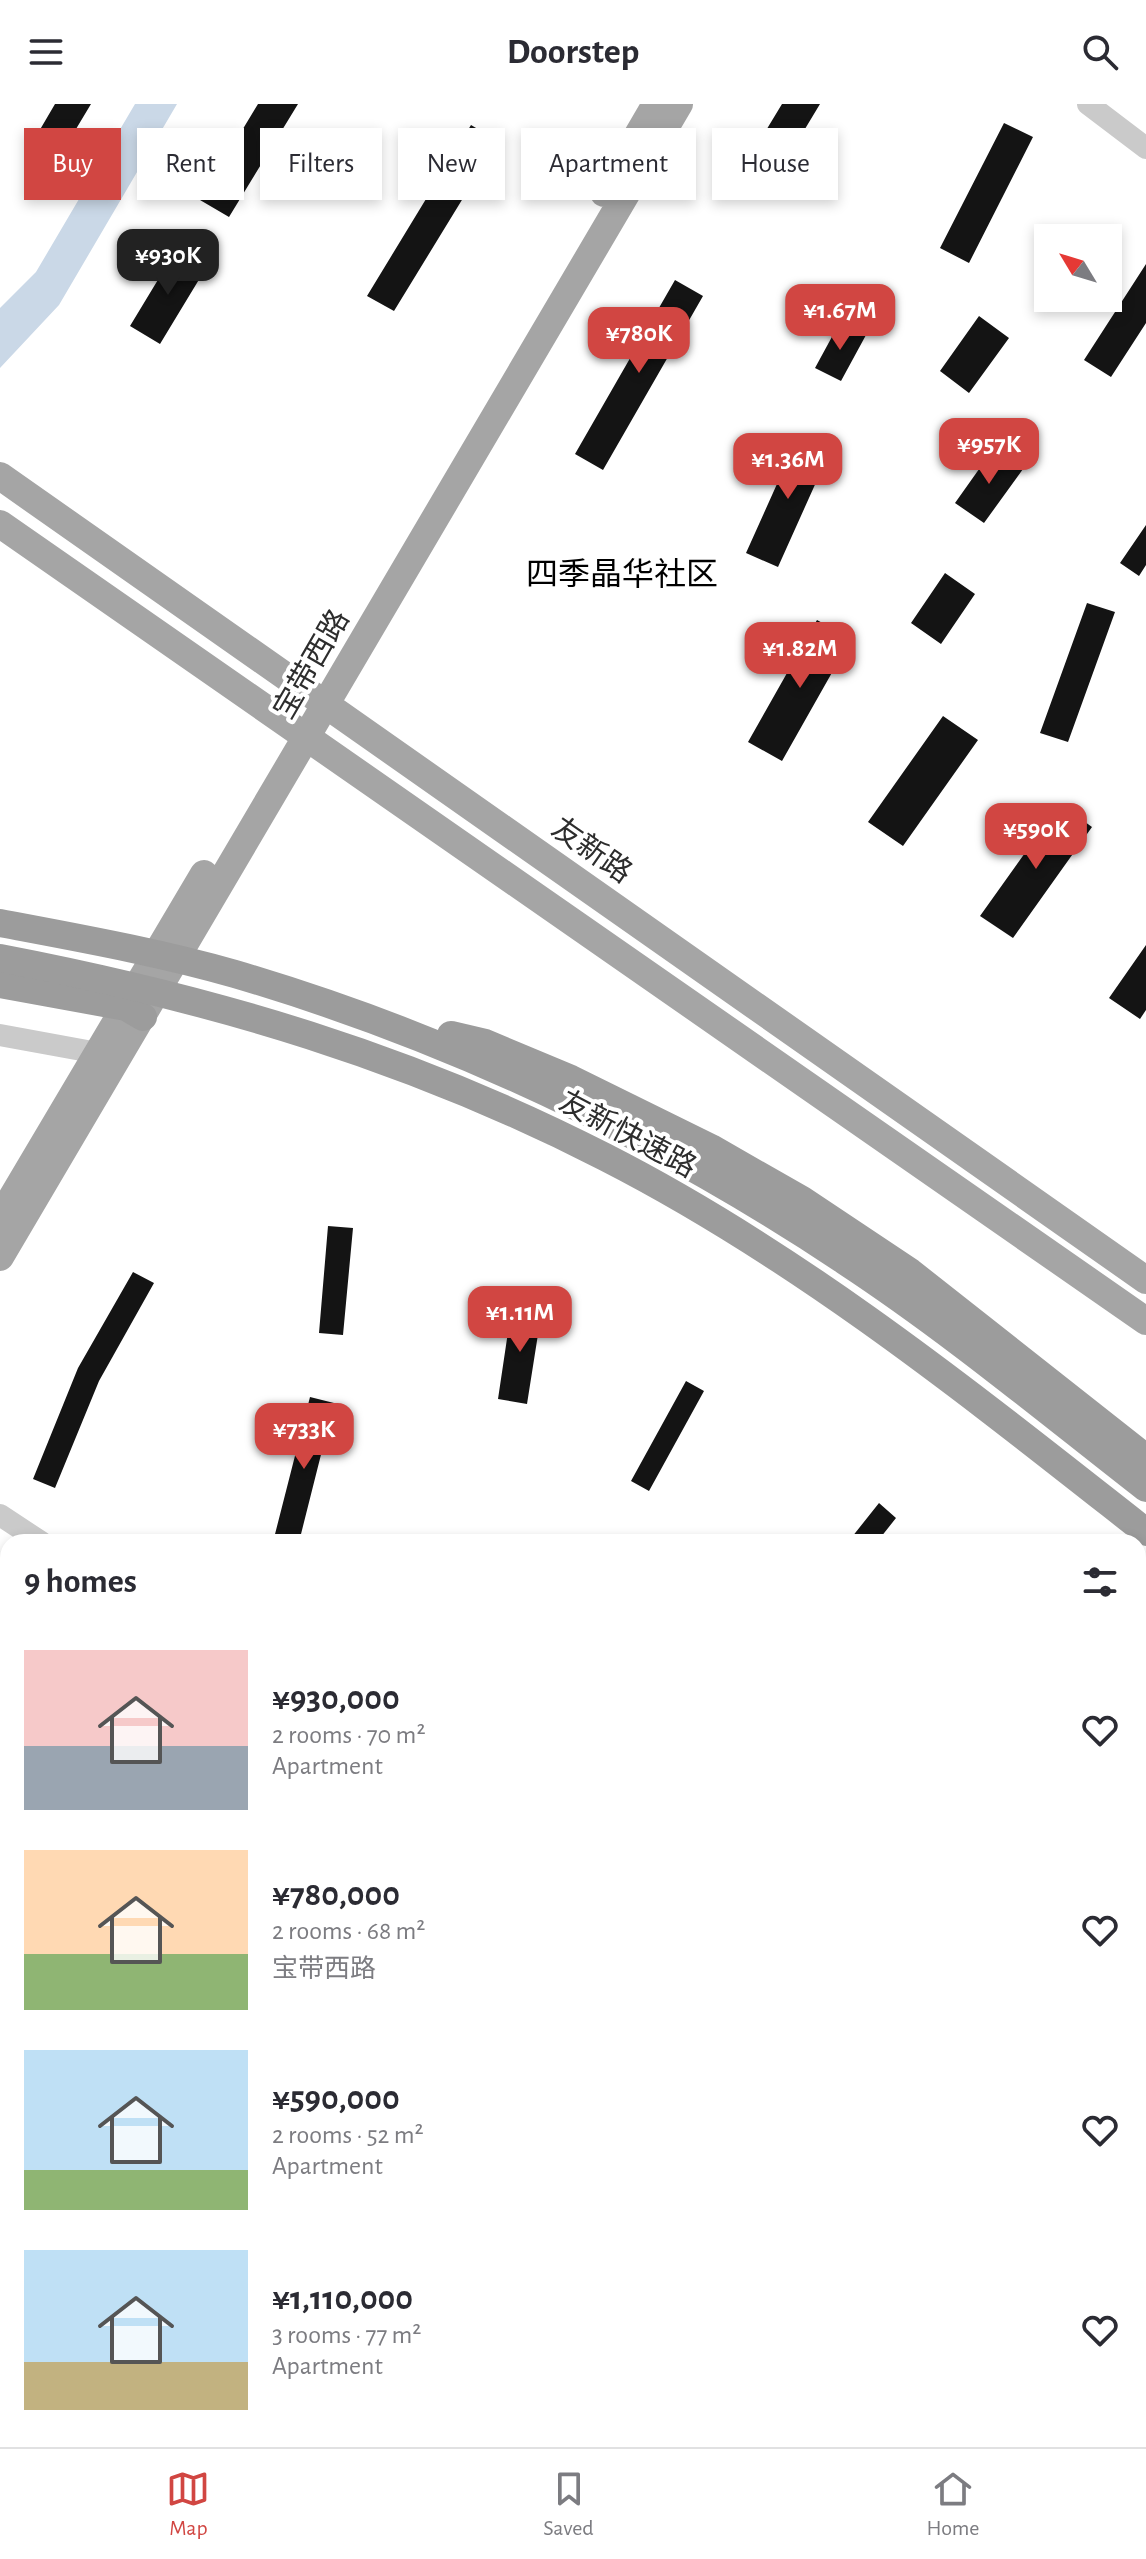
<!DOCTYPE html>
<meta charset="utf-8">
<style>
body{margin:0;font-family:"Alegreya Sans","Noto Sans SC",sans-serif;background:#f2f2f3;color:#2b2b33;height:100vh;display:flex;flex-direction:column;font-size:30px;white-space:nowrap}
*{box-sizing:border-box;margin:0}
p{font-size:26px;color:#7c7c81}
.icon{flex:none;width:44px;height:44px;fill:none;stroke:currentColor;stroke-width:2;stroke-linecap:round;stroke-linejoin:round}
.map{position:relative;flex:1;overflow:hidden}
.side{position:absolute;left:0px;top:1430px;width:1146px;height:914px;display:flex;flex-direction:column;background:#fff;border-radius:24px 24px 0 0;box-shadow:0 4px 12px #0003}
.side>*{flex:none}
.banner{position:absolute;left:24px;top:24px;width:1098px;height:72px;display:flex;gap:16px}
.needle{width:52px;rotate:308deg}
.buttons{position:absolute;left:1034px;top:120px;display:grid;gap:16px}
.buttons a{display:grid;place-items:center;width:88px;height:88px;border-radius:0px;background:#fff;box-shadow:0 4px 12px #0003;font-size:40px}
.price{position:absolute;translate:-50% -68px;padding:0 18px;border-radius:16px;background:#d14642;color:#fff;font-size:26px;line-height:52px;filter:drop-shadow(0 2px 4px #0008)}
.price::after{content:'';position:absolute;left:50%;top:48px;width:24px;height:18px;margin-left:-12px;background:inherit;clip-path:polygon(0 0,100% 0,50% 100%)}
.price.selected{background:#222;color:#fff}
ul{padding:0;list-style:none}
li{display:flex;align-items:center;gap:24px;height:200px;padding:0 24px}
li span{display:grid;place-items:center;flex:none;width:224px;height:160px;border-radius:0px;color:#555}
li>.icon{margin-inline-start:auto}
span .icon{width:96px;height:96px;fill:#fffc;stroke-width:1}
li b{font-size:34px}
h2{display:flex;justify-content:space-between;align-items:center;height:96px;padding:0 24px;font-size:34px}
.chip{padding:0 28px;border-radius:0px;background:#fff;box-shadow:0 4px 12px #0003;font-size:28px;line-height:72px}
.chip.selected{background:#d14642;color:#fff}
header{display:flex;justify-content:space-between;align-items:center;height:104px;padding:0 24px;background:#fff;font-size:36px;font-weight:600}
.menu{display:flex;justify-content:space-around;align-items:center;height:112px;border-top:2px solid #e1e1e2;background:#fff;font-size:22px;color:#7c7c81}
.menu a{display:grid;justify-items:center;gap:4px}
.menu .selected{color:#d14642}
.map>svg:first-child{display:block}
.water{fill:#cad8e7}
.building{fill:#141414}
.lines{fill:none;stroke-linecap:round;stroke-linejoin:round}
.path{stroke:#cacaca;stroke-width:3;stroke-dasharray:4 4;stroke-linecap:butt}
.service{stroke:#cacaca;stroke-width:9}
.minor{stroke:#cacaca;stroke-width:18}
.tertiary{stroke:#cacaca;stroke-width:22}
.secondary{stroke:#b7b7b7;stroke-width:24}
.primary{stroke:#a5a5a5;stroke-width:28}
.trunk{stroke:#9c9c9c;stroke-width:28}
.trunk-bridge{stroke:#9c9c9c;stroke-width:28}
.labels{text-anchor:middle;stroke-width:8;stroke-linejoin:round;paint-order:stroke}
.street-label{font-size:30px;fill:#2d2d2d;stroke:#fff}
.neighbourhood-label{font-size:32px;fill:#000;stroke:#fff}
</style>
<header><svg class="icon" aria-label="menu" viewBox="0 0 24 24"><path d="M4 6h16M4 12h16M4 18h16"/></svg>Doorstep<svg class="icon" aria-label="search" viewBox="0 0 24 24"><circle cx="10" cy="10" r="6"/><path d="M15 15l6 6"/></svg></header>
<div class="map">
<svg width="1146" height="2343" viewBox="0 0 1146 2343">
<rect width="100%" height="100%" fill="#fff"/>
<path class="water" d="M135,0H177L59,201L0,264V204L36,168Z
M1146,2163V2343H998L1004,2336H1138V2173Z"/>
<path class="building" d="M55,0H91L64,45L38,29Z
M258,0H298L229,113L200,96Z
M782,0H820L773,78L745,61Z
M1004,19L1033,33L969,159L940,144Z
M471,21L498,37L394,207L367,192Z
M176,146L206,164L160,240L130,222Z
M1146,160V219L1111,273L1084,256Z
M675,176L703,192L603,366L575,350Z
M979,212L1009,234L969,289L940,267Z
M840,218L866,231L841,277L815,264Z
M799,331L831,345L778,463L746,449Z
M994,344L1023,365L984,419L955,399Z
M1146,421V461L1139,472L1120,459Z
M945,469L975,490L941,540L911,519Z
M1087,499L1115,508L1068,638L1040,629Z
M817,516L851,535L782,657L748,638Z
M943,612L978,636L903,742L868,718Z
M1060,700L1092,723L1013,834L980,812Z
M1146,841V906L1140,915L1109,894Z
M328,1122L353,1124L343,1231L319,1229Z
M133,1168L154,1179L99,1277L55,1384L33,1375L78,1264Z
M512,1201L542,1205L527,1300L498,1295Z
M686,1277L704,1287L649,1387L631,1377Z
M310,1293L334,1299L299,1438H273Z
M879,1399L896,1414L877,1438H848Z"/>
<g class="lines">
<path class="path" d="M1138,2136L1146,2126
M946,2336L947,2343
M960,2343L969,2336"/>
<path class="service" d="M397,2336L408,2343
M44,2343L48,2336"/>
<path class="minor" d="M0,1954L8,1959
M601,2336L613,2343"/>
<path class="tertiary" d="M1088,0L1146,44
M0,931L98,949L111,956
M0,1411L41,1438
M0,2184L8,2170"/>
<path class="secondary" d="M1138,1955L1146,1946
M1138,1985L1146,1976
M796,2343L802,2336
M823,2343L829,2336"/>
<path class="primary" d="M604,89L656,0
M0,372L1146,1176
M0,420L1146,1217
M0,1114L204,770
M0,1153L679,0"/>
<path class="trunk" d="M0,880L126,903L143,913"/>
<path class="trunk-bridge" d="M0,819C79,834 158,848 235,870C452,934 657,1032 845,1157C950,1226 1047,1307 1146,1384
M0,854C214,895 410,953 605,1053C801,1153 974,1293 1146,1428
M451,931L485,939L571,975L711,1044L802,1096L910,1168L1146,1354"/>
</g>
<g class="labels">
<g class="street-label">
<text transform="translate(311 560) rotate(-60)" y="10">宝带西路</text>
<text transform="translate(592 746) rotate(35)" y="10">友新路</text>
<text transform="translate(628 1030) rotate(28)" y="10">友新快速路</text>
</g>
<g class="neighbourhood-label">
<text x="622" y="481">四季晶华社区</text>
</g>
</g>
</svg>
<div class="buttons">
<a><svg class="needle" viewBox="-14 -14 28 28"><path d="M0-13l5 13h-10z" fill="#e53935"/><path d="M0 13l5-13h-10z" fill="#7c7c81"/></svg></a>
</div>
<b class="price selected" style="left:168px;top:193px">¥930K</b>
<b class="price" style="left:840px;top:248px">¥1.67M</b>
<b class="price" style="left:639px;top:271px">¥780K</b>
<b class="price" style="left:989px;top:382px">¥957K</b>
<b class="price" style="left:788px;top:397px">¥1.36M</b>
<b class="price" style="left:800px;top:586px">¥1.82M</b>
<b class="price" style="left:1036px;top:767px">¥590K</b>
<b class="price" style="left:520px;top:1250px">¥1.11M</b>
<b class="price" style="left:304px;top:1367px">¥733K</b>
<div class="banner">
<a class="chip selected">Buy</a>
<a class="chip">Rent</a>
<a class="chip">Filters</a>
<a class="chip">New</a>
<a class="chip">Apartment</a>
<a class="chip">House</a>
</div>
<section class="side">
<h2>9 homes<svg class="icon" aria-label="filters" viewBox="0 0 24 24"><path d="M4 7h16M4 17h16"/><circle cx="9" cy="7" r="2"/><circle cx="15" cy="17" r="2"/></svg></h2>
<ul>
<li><span style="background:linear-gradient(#f6c9c9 60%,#9aa5b1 0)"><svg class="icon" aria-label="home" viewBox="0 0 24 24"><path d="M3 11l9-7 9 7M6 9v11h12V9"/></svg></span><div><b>¥930,000</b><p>2 rooms · 70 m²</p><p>Apartment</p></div><svg class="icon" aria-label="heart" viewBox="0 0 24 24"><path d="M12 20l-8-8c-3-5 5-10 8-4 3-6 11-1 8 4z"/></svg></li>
<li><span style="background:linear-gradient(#ffd9b3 65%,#8fb573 0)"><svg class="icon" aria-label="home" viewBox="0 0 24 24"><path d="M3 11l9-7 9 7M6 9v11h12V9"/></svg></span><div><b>¥780,000</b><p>2 rooms · 68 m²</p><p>宝带西路</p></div><svg class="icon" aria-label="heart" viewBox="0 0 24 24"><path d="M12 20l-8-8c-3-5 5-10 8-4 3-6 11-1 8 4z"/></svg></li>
<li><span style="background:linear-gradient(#bfe0f5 75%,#8fb573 0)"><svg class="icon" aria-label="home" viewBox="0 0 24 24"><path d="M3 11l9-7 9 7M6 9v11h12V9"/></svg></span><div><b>¥590,000</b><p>2 rooms · 52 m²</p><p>Apartment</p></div><svg class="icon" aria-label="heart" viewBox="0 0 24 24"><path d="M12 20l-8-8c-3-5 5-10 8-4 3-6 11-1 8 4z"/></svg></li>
<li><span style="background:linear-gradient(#bfe0f5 70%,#c2b280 0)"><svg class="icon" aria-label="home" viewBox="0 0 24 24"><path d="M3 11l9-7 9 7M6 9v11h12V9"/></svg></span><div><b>¥1,110,000</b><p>3 rooms · 77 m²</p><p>Apartment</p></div><svg class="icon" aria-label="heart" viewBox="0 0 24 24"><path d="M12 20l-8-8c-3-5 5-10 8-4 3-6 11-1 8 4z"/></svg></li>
</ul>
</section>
</div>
<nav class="menu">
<a class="selected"><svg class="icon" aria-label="map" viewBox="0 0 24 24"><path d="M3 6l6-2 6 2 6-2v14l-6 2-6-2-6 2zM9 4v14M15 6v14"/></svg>Map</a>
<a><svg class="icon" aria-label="saved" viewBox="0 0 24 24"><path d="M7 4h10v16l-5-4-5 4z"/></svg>Saved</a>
<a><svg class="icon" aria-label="home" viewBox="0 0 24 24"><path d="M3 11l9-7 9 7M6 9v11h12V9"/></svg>Home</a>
</nav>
